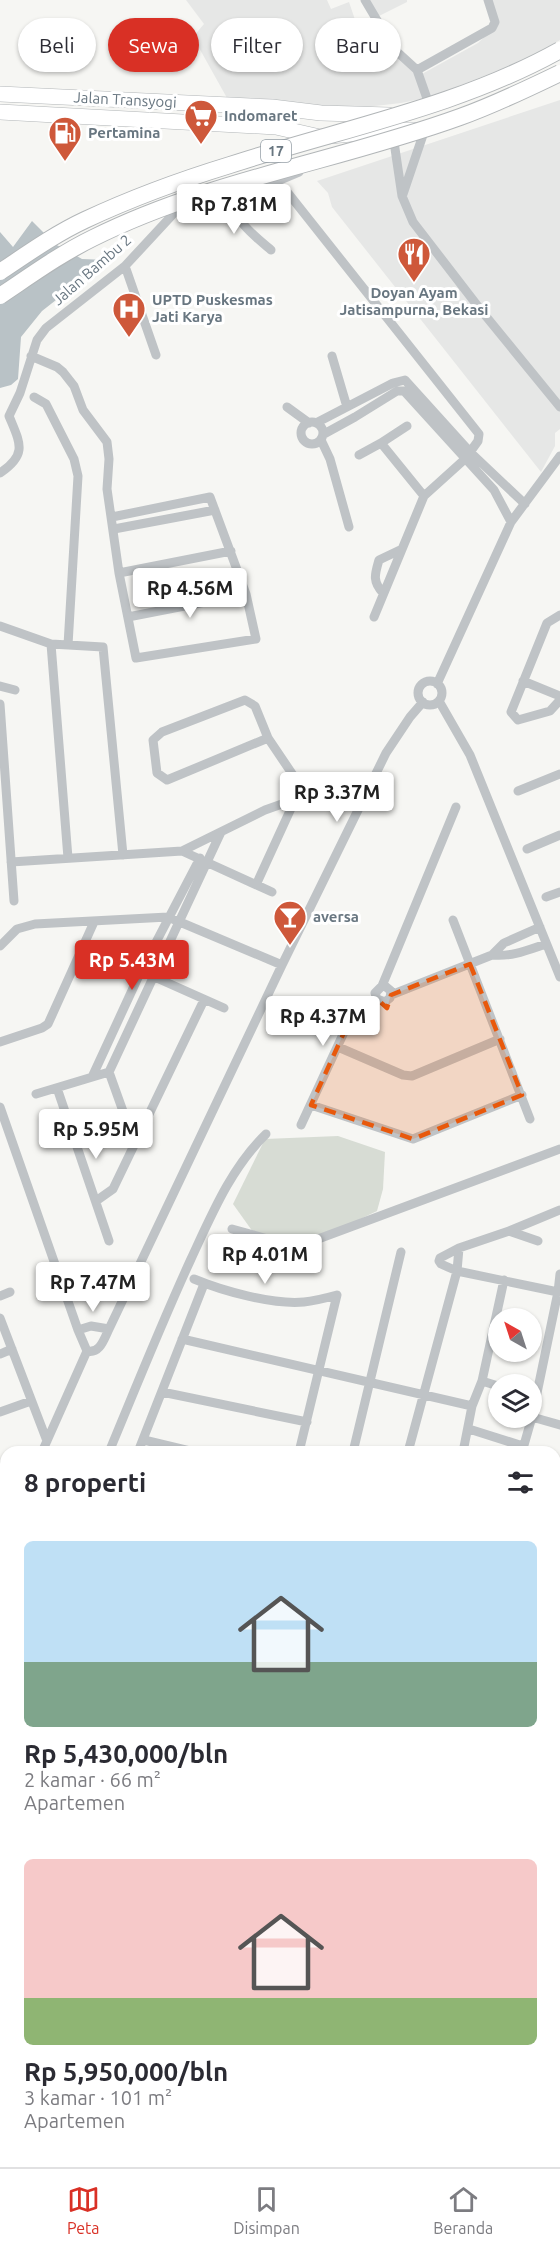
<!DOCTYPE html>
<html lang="id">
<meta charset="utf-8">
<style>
body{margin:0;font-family:Ubuntu,sans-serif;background:#f2f2f3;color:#2b2b33;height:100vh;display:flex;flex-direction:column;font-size:22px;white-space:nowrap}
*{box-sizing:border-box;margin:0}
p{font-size:20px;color:#7c7c81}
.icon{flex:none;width:33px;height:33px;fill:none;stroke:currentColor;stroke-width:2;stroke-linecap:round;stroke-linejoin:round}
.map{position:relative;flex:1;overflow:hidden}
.details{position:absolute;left:0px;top:1446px;width:561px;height:722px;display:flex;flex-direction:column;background:#fff;border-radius:18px 18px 0 0;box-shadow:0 2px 4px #0004}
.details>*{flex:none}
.banner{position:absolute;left:18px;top:18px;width:525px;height:54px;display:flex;gap:12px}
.needle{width:39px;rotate:321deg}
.controls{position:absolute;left:488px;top:1308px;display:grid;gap:12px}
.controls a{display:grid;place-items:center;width:54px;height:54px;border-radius:50%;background:#fff;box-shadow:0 2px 4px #0004;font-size:30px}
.price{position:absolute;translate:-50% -51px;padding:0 14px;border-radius:6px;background:#fff;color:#222;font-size:20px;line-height:39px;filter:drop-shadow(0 2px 3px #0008)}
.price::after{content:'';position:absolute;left:50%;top:36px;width:18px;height:14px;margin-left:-9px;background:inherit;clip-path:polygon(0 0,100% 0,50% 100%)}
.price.active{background:#d93025;color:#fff}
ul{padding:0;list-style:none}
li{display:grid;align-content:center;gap:12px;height:318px;padding:0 24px}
li span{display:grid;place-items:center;height:186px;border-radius:9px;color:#555}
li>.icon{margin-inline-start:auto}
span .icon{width:108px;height:108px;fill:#fffc;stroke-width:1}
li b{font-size:26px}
h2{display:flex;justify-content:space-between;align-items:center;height:72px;padding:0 24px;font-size:26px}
.pill{padding:0 21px;border-radius:27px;background:#fff;box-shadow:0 2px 4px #0004;font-size:21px;line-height:54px}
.pill.active{background:#d93025;color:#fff}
.tabs{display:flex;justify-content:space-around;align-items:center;height:84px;border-top:2px solid #e1e1e2;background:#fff;font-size:16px;color:#7c7c81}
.tabs a{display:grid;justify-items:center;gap:3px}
.tabs .active{color:#d93025}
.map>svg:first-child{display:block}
.built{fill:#e6e7e6}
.green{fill:#d7dcd4}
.water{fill:#b9c2c6}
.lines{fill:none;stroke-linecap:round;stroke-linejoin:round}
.trunk-casing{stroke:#b2b6b8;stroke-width:16}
.minor{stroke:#bfc3c6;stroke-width:9}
.trunk{stroke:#fff;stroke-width:15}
.motorway-bridge-casing{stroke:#b2b6b8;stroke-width:18;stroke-linecap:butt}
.motorway-bridge{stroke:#fff;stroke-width:16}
.marked{fill:#e8590c;fill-opacity:0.2;stroke:#e8590c;stroke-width:4.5;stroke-dasharray:12 8;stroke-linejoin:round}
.labels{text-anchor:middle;stroke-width:6;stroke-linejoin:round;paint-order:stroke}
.shield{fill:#fff;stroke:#959fa6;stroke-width:1.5}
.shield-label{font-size:14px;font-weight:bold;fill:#687680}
.street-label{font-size:15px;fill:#687680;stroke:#fff}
.poi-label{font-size:15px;font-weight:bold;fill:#687680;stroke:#fff;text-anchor:start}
</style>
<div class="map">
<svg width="560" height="2167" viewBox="0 0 560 2167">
<rect width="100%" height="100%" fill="#f6f6f3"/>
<path class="built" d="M186,0H327L331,9L349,2L368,58L397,49L422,74L478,43L498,24L489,0H560V40L532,57L431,97L401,103L366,107L322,106L253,98H227L193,37L204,24Z
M364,0H407V2L375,18Z
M560,100V429L555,433V446L541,472L332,207L328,193L317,181Z"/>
<path class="green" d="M338,1136L385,1152L383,1189L377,1211L308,1244L253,1232L233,1204L265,1139Z"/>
<path class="water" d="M32,221L55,244L82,259L107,260L42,311L21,337L18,379L11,385L0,388V232L13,247Z
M66,2162H158L159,2167H67Z"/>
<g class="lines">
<defs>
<path id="trunk" d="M0,94L272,107L321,113L389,115
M0,112L276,127L320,137L393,130H414"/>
</defs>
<use href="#trunk" class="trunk-casing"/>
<path class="minor" d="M365,0L394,49L417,70
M417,70L492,28L495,22L488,0
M417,70L430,107
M393,135L402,196L413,222L480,309L560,407
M288,193L479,434L478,441L465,459L424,496L374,617
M403,194L425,129
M229,197C236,222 252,234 271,250
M203,201L229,197L268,185L299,172
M125,266L156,355
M31,356L57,367L63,372L74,386L83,410L107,442L109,459L107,489L119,573L136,658L256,639L246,594L210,497L112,517
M332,356L347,407
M34,397L46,404L74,459L78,476L68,645
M287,407L309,423
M301 433a11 11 0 1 1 22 0a11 11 0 1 1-22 0Z
M316,423L393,383L405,380L471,453L525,504
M324,434L355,417L397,391H404L494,490L511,522
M321,440L330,459L349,527
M381,443L407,426
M359,455L381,443L424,496
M0,473C28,454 20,443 9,416L20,393L37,340L46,328L125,266L176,211L185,208
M114,529L215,510
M119,573L231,551
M383,593C372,581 375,574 379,560L400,550
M560,615L547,623L511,712L518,720L550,711L560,700
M128,617L246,594
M0,626L51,644L103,647L123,855
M51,644L68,858
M523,681L560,696
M418 693a12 12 0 1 1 24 0a12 12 0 1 1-24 0Z
M437,684L511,522L560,456
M0,686L15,690
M245,700L255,706L268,738L167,780L157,773L153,740L162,732Z
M439,701L470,755L560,977
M0,704L14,901
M518,791L560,774
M527,849L560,835
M182,851L265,810L296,799
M11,862L182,851L272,892
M256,885L299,791L297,781L268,738
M546,897L560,892
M453,920L530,1119
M0,946L17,929L35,924L168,917L282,965
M492,955C512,957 528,950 546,944
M141,971L224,1008
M382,986H385L391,991L390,998L385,1002L377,999L375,993L382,986L456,807
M391,995L492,955L504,943L540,927
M0,1042L42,1028L48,1024L94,922
M338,1047L403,1075L412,1076L500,1039
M109,1072L221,832
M93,1075L141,971L200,858
M57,1088L109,1241
M36,1094L109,1072L129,1128L139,1136
M311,1105L413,1139L522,1095
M0,1107L78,1330L87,1351C100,1354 104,1339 109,1329L282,965L386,753L410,717L423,702
M301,1125L352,1015L356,1010L377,999
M96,1201L113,1189L204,1000
M232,1229L292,1246L302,1245L560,1149
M509,1231L538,1241
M194,1279C223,1291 273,1305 304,1302C315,1301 326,1298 337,1295L299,1452
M558,1292L457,1271L441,1264L439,1261L440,1258L459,1248L509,1231L560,1210
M0,1296L10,1292
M0,1318L47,1441
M78,1330L91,1326L109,1329
M182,1339L472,1406
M0,1354L12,1349
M482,1381L498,1386
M162,1392L307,1422
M0,1412L31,1401
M532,1417L560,1425
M469,1429L523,1446
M144,1440L194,1452
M42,1452L87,1351
M109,1452C136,1387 162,1322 191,1259C212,1214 231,1168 266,1134
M138,1452L204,1284
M353,1452L401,1252
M408,1452L457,1271L459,1248
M463,1452L472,1406L482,1381L504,1280
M522,1452L532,1417L558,1292L560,1274
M0,1473L6,1471
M0,1543L6,1530
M555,1631L560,1632
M0,1669L6,1656
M555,1829L560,1833
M555,1863L560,1860
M0,1864L6,1862
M555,2025L560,2019
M0,2121L6,2127
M0,2146L6,2142
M189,2162L190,2167
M332,2162L354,2167
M409,2162L420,2167
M390,2167L393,2162
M464,2167L466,2162
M554,2167L560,2158"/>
<use href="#trunk" class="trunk"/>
<defs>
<path id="motorway-bridge" d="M0,272C27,254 55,234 85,220C132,198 181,180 230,165C340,129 458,107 560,50
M0,296C30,276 60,254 93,238C209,180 339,161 460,117C494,105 527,89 560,73"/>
</defs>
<use href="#motorway-bridge" class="motorway-bridge-casing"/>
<use href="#motorway-bridge" class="motorway-bridge"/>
</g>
<path class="marked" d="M470,964L522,1095L413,1139L311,1105L352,1015L377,999L387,1008L391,995Z"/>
<defs>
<symbol id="supermarket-pin" viewBox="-11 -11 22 30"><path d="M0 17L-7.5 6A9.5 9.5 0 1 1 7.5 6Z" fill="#ce583a" stroke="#fff"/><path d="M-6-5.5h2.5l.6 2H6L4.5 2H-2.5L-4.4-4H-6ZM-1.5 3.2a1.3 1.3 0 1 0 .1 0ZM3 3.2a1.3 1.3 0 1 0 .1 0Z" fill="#fff"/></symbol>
<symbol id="fuel-pin" viewBox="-11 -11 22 30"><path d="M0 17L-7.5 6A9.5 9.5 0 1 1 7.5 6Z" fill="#ce583a" stroke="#fff"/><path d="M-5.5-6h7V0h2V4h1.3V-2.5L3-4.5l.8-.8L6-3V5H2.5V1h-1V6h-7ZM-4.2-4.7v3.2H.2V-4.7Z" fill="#fff"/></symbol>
<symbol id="restaurant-pin" viewBox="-11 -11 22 30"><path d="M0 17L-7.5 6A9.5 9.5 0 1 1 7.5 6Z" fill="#ce583a" stroke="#fff"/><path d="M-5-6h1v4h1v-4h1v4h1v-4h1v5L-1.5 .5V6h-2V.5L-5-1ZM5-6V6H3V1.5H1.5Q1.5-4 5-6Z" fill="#fff"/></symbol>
<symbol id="hospital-pin" viewBox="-11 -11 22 30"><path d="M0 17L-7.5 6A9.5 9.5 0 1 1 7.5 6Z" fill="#ce583a" stroke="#fff"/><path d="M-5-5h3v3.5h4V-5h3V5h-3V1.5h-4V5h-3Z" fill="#fff"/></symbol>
<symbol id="bar-pin" viewBox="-11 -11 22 30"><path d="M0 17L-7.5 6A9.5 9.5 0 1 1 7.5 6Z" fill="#ce583a" stroke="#fff"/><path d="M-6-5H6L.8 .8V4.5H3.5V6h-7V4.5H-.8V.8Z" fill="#fff"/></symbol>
</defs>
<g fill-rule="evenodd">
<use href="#supermarket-pin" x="182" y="97" width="38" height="52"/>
<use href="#fuel-pin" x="46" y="114" width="38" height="52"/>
<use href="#restaurant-pin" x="395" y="235" width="38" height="52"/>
<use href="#hospital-pin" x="110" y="290" width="38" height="52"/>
<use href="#bar-pin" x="271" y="898" width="38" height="52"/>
</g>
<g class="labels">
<rect class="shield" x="261" y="140" width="30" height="22" rx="4.5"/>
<g class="shield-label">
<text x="276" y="156">17</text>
</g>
<g class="street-label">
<text transform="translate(125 100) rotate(3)" y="5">Jalan Transyogi</text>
<text transform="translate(92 270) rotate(-41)" y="5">Jalan Bambu 2</text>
</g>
<g class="poi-label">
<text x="224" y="121">Indomaret</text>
<text x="88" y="138">Pertamina</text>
<text x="414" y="298" text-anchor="middle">Doyan Ayam<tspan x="414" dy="17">Jatisampurna, Bekasi</tspan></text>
<text x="152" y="305">UPTD Puskesmas<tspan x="152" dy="17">Jati Karya</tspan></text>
<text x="313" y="922">aversa</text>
</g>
</g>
</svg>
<div class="controls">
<a><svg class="needle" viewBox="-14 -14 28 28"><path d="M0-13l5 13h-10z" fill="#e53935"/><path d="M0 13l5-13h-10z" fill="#7c7c81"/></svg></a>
<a><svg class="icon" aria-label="layers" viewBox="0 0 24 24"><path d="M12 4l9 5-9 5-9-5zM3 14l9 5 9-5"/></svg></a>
</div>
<b class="price" style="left:234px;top:235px">Rp 7.81M</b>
<b class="price" style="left:190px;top:619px">Rp 4.56M</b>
<b class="price" style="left:337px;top:823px">Rp 3.37M</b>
<b class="price active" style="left:132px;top:991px">Rp 5.43M</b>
<b class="price" style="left:323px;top:1047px">Rp 4.37M</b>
<b class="price" style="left:96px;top:1160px">Rp 5.95M</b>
<b class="price" style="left:265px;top:1285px">Rp 4.01M</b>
<b class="price" style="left:93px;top:1313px">Rp 7.47M</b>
<div class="banner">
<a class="pill">Beli</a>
<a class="pill active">Sewa</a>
<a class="pill">Filter</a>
<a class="pill">Baru</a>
</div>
<section class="details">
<h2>8 properti<svg class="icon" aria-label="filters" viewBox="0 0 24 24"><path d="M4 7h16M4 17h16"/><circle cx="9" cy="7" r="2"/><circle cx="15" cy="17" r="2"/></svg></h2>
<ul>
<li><span style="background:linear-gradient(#bfe0f5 65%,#7fa58c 0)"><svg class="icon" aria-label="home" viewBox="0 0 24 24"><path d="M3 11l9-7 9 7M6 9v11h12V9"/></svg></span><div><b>Rp 5,430,000/bln</b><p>2 kamar · 66 m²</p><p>Apartemen</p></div></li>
<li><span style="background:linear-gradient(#f6c9c9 75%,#8fb573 0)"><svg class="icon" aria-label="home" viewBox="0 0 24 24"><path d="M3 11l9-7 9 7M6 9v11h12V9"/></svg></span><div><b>Rp 5,950,000/bln</b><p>3 kamar · 101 m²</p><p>Apartemen</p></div></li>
</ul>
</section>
</div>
<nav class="tabs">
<a class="active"><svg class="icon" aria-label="map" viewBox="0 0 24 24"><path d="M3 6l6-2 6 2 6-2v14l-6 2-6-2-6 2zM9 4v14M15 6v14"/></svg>Peta</a>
<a><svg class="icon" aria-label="saved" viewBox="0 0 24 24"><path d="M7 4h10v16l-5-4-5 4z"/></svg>Disimpan</a>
<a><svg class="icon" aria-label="home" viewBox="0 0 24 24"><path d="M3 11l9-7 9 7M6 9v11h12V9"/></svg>Beranda</a>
</nav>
